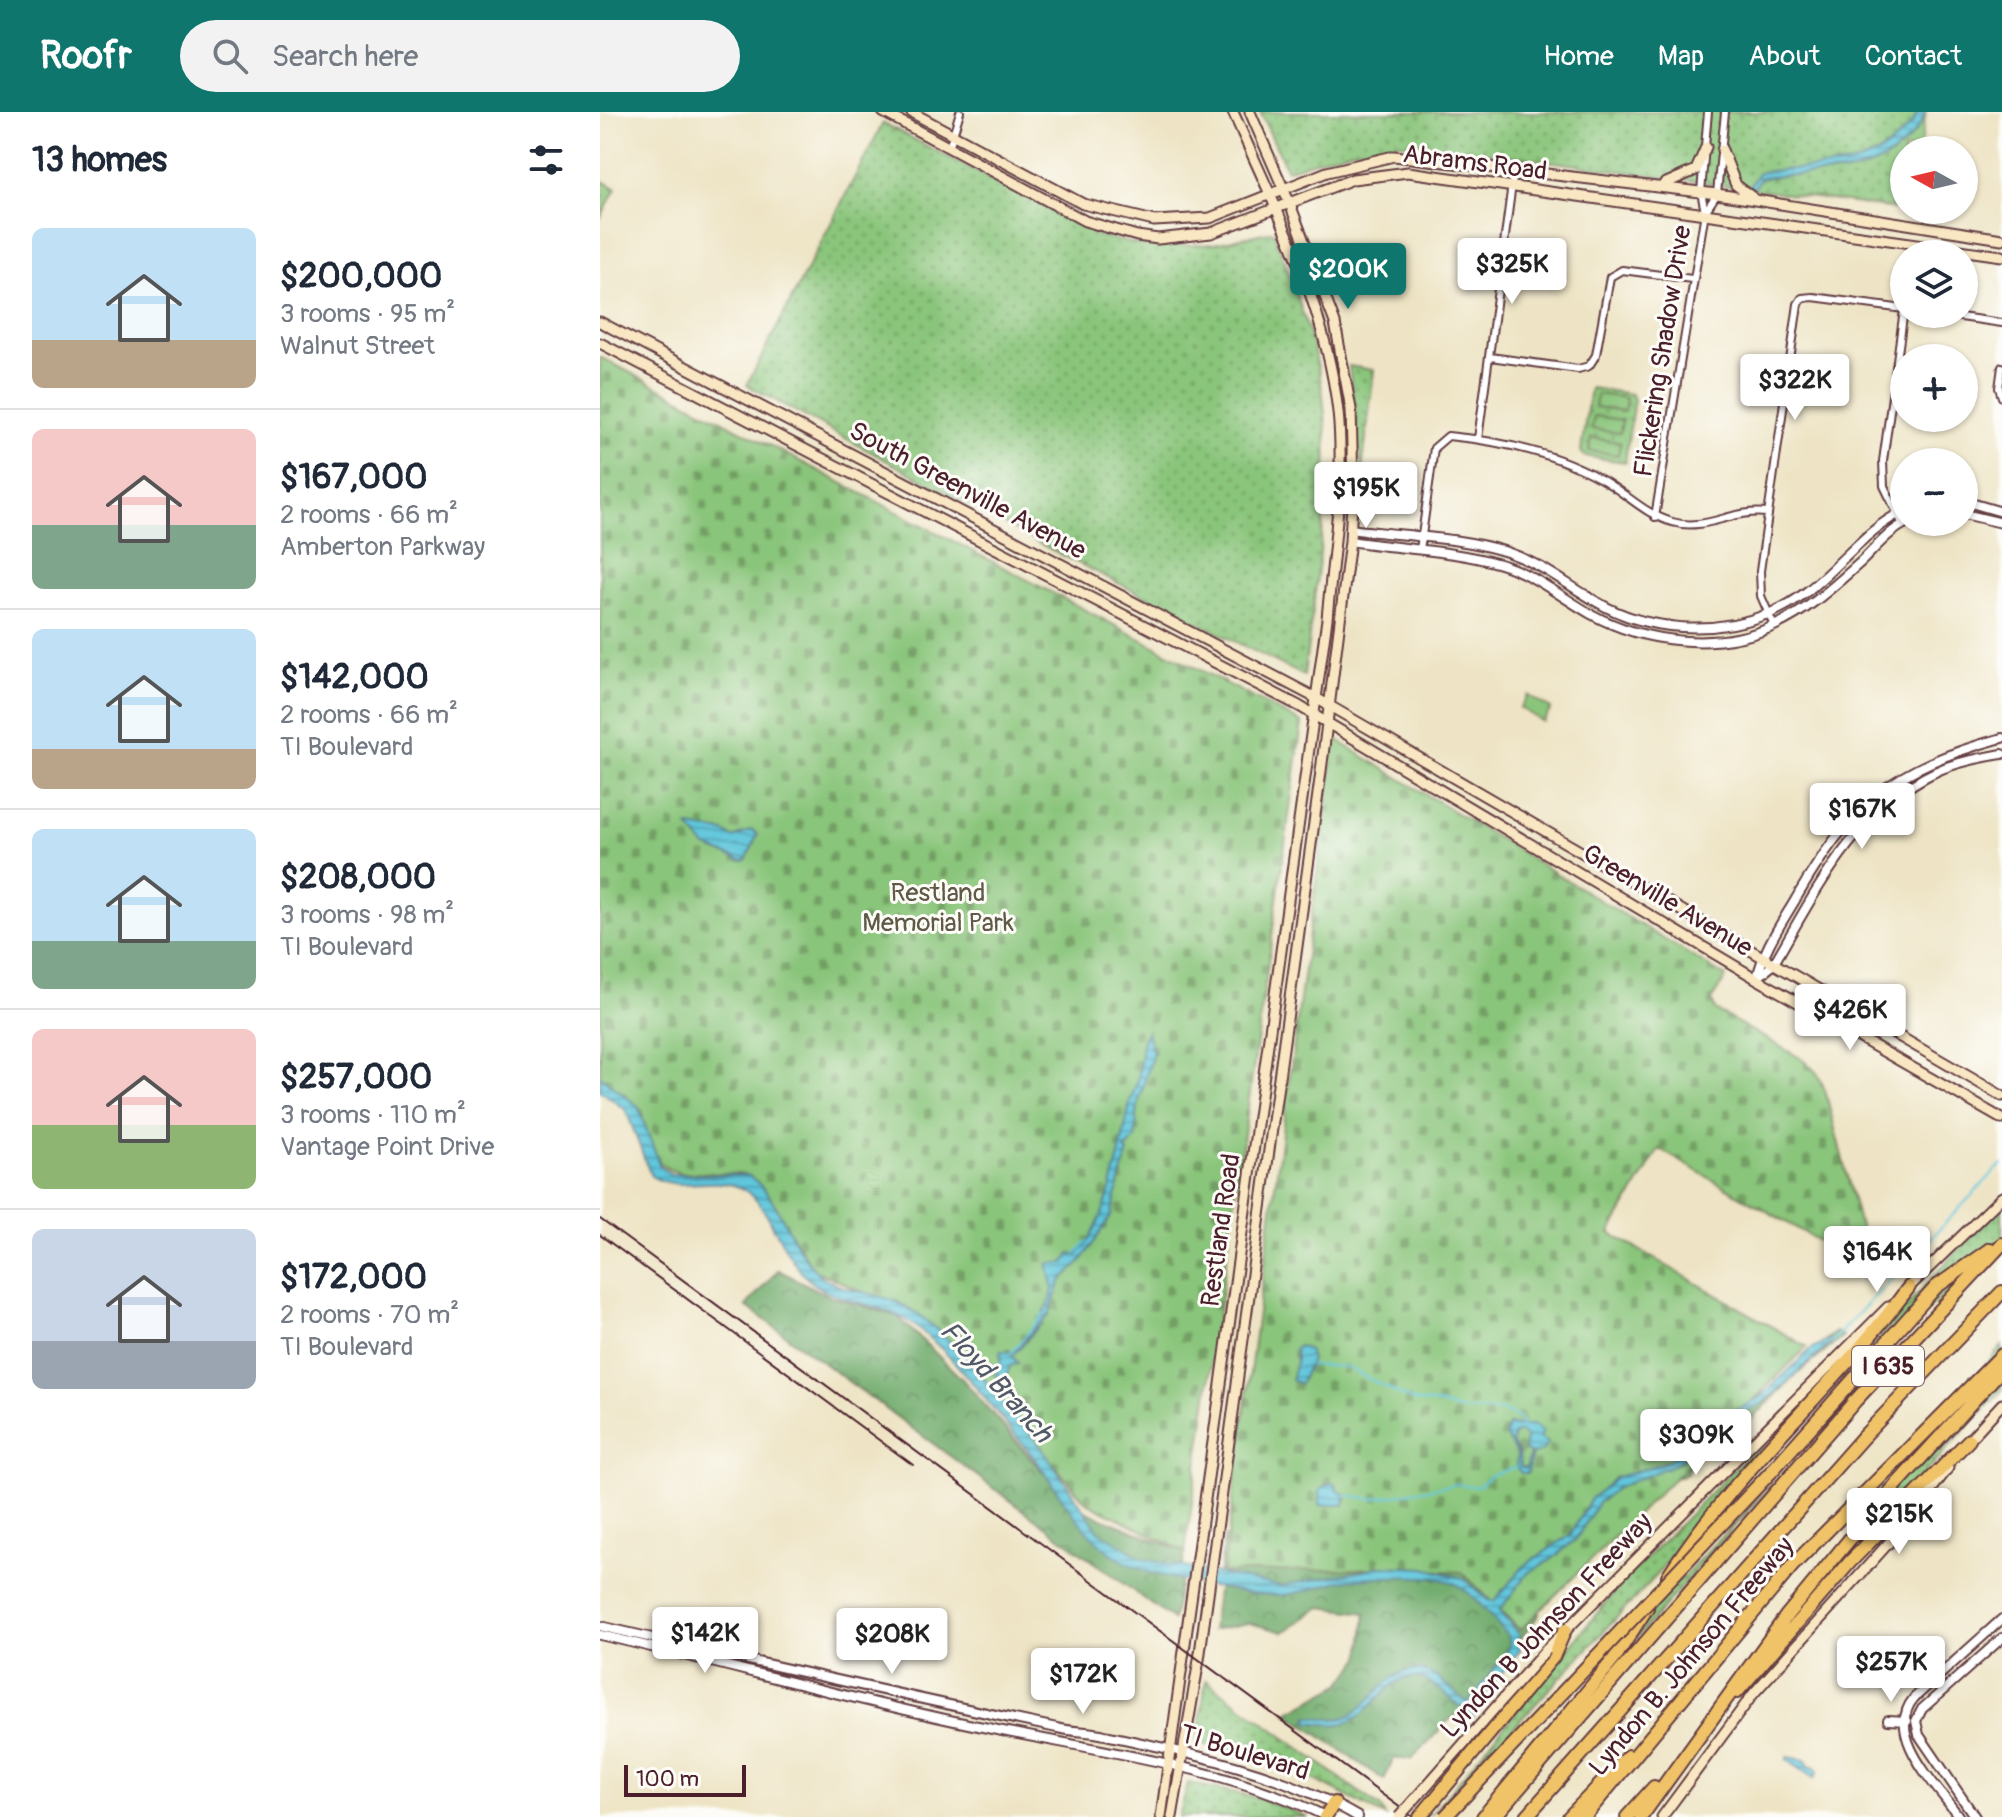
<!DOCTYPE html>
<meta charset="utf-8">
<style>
body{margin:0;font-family:Pangolin,sans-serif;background:#f2f2f3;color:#1f2937;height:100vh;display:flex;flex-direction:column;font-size:30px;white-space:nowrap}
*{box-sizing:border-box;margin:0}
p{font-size:26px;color:#747a83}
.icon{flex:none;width:44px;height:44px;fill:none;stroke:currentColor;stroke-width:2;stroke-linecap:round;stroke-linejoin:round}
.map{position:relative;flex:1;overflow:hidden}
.side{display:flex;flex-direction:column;background:#fff;width:600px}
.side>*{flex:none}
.needle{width:52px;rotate:278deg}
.fabs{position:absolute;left:1290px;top:24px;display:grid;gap:16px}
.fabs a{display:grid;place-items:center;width:88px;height:88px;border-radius:50%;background:#fff;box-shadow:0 2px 6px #0004;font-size:40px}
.scale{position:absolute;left:24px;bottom:20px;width:122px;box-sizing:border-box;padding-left:8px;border:4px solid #4a1f2b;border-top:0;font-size:22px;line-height:28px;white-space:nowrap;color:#4a1f2b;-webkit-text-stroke:6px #fdfcf7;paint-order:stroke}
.price{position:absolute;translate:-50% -68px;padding:0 18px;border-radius:8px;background:#fff;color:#222;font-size:26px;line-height:52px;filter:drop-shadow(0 2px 4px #0008)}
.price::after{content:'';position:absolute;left:50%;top:48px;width:24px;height:18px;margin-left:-12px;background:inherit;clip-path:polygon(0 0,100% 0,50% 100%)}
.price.selected{background:#0f766e;color:#fff}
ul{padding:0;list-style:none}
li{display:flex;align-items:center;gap:24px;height:200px;padding:0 32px}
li+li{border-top:2px solid #e0e1e3}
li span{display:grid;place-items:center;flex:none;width:224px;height:160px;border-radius:12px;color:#555}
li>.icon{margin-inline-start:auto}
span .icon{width:96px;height:96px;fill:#fffc;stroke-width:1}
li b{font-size:34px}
h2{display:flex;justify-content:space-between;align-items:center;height:96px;padding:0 32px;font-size:34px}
header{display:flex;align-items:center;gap:48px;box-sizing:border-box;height:112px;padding:0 40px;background:#0f766e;color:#fff}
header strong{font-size:38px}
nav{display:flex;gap:44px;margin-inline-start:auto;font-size:28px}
.search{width:560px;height:72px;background:#f2f2f3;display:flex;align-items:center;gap:20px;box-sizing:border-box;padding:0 28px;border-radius:44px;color:#747a83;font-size:30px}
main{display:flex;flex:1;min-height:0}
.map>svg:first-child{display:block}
.grass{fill:url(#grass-dots);stroke:#6a7252;stroke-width:2}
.forest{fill:url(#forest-crowns);stroke:#5c644a;stroke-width:2}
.cemetery{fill:url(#cemetery-stones);stroke:#6a7252;stroke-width:2}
.garden{fill:#89c57a;stroke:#6a7252;stroke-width:2}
.water{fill:url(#water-rules);stroke:#547284;stroke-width:2;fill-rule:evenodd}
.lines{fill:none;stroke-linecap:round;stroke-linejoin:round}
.stream{stroke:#5fc6dc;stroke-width:2}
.minor-casing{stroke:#633d42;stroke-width:10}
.tertiary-casing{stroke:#633d42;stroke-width:12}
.secondary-casing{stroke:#633d42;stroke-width:13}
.motorway-casing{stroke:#633d42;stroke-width:16}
.minor{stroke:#fff;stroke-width:6}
.tertiary{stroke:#fff;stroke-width:8}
.secondary{stroke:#f9e7c3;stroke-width:9}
.motorway{stroke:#f0c369;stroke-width:12}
.tram{stroke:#4a1f2b;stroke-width:2}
.secondary-bridge-casing{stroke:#633d42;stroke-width:13;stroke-linecap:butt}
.motorway-bridge-casing{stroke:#633d42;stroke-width:16;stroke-linecap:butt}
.secondary-bridge{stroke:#f9e7c3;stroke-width:9}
.motorway-bridge{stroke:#f0c369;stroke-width:12}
.labels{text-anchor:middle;stroke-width:6;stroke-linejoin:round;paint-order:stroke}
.shield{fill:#fdfcf7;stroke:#806168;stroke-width:2}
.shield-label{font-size:24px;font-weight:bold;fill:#4a1f2b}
.street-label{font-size:26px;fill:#4a1f2b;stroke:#fdfcf7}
.park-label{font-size:26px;fill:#605947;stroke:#fdfcf7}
.water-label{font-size:28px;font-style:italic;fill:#515969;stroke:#fdfcf7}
</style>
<header>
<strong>Roofr</strong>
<div class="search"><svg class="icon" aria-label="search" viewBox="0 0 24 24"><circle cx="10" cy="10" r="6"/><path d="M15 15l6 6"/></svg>Search here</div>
<nav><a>Home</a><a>Map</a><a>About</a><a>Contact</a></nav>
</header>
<main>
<section class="side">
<h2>13 homes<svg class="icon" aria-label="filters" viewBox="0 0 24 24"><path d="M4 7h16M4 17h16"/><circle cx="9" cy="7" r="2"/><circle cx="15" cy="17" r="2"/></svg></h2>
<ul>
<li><span style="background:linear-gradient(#bfe0f5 70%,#b9a48a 0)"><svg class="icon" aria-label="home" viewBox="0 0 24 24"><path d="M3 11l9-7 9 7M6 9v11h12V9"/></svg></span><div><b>$200,000</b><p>3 rooms · 95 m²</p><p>Walnut Street</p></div></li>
<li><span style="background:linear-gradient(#f6c9c9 60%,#7fa58c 0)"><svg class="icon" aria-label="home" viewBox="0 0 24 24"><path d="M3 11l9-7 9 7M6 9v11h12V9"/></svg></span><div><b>$167,000</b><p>2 rooms · 66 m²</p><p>Amberton Parkway</p></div></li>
<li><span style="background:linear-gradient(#bfe0f5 75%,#b9a48a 0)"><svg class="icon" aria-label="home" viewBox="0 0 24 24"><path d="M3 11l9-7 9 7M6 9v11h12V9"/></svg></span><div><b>$142,000</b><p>2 rooms · 66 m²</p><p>TI Boulevard</p></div></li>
<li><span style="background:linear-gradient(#bfe0f5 70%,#7fa58c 0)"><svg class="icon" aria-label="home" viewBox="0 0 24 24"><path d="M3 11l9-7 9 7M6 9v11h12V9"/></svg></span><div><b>$208,000</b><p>3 rooms · 98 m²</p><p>TI Boulevard</p></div></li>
<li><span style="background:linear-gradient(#f6c9c9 60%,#8fb573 0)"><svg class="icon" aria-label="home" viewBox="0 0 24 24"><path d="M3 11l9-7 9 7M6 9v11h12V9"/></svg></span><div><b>$257,000</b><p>3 rooms · 110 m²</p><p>Vantage Point Drive</p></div></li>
<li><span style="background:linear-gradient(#c9d6e8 70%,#9aa5b1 0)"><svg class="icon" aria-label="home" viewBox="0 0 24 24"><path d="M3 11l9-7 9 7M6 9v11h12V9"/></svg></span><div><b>$172,000</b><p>2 rooms · 70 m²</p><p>TI Boulevard</p></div></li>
</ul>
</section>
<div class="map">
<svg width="1402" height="1705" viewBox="0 0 1402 1705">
<defs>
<pattern id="grass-dots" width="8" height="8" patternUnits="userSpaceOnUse" patternTransform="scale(2)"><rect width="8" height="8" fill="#89c57a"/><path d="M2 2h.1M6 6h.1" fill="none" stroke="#729f64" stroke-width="1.8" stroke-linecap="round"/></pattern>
<pattern id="forest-crowns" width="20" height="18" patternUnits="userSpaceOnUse" patternTransform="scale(2)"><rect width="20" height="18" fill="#6eaa6a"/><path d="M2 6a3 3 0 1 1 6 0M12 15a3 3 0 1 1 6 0" fill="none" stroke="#5c8a57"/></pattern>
<pattern id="cemetery-stones" width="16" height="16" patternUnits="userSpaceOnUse" patternTransform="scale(2)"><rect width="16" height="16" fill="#89c57a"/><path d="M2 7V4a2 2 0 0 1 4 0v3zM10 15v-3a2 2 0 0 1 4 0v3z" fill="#729f64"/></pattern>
<pattern id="water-rules" width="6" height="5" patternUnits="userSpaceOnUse" patternTransform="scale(2)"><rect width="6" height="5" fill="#5fc6dc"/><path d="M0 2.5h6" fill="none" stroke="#50a0b3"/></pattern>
</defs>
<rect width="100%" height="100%" fill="#fdfcf7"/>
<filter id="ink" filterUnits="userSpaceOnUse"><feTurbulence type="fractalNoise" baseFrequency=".0125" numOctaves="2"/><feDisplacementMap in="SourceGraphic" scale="16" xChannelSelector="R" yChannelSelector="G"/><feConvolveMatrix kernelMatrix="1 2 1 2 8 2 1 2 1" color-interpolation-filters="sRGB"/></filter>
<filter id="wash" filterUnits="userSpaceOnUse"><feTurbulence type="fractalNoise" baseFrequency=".006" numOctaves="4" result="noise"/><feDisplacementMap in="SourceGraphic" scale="32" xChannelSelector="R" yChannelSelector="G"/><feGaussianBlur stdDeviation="1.8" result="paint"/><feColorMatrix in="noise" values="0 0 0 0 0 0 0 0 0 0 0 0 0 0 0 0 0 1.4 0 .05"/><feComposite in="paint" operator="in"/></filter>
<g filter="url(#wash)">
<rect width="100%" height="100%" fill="#eee4c5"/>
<path class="grass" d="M660,0H1326L1320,38H1304V98L817,31C770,30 731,43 687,58Z
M283,11L499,124L550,135L614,132L673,119C695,179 720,238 725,302C732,388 714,478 704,564L450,437L147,273Z
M0,68L16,76L0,107Z
M749,254L774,258L762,360Z
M990,276L1031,282L1034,287L1025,350L984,344L981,339Z
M1402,1095V1139L1317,1205L1242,1274L1240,1268L1353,1143Z
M1402,1234V1278L1220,1473L1327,1322Z
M1217,1272L1105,1400L1056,1464L829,1705L1023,1470Z
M1175,1368L1029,1535L1058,1491Z
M606,1568L781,1696L785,1704L678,1649L597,1631Z
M588,1671L660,1686L708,1705H579Z"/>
<path class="forest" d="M178,1158L229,1184L297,1204L362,1267L451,1369L487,1400L585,1440L573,1508L146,1194Z
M1236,1220L1243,1225L1195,1264L1130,1329H1106L1090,1349L1087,1361L1054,1375L935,1480L939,1503L865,1598L848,1609L812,1647H793L784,1668L687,1601L741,1572L761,1545L766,1501L721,1495L684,1520L649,1511L612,1518L624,1425L648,1432L1127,1300L1179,1273L1197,1251Z"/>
<path class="cemetery" d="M0,245L702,611L585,1440L486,1390L346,1228L312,1202L214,1158L162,1077L143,1062L80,1061L68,1057L59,1050L34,991L0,968Z
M735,627L1126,865L1112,888L1115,898L1204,948L1217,961L1225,978L1262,1122L1259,1152L1059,1037L1010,1121L1207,1235L920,1518L862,1460L781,1456L623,1461Z"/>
<path class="garden" d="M997,282L1026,286L1024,299L995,295Z
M994,304L1022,308L1020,321L992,317Z
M991,326L1020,330L1018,343L989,339Z
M928,583L951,597L943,610L920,596Z"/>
<path class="water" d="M1317,0H1325C1323,11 1317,17 1310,26C1267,76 1215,55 1159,67L1155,75H1149L1158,61C1208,51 1260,66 1299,25C1307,17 1316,10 1317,0Z
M88,715L124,720L133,726L152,718L158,723L146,748L142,749L106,735Z
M547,919L553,941L538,993L535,1027L525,1038L528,1040L511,1104L483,1147L461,1169L449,1203L412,1244L418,1251L410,1254L400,1281L403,1290L439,1332L498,1418L543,1447L681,1474L784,1454L825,1456L863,1466L888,1488L894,1489L925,1453L970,1423L991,1387L1015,1366L1068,1349L1110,1313L1161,1285L1211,1237L1230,1227L1234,1229L1166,1289L1114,1319L1078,1351L1016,1376L998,1391L976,1427L951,1448L929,1460L899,1499L919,1522L920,1538L881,1588L873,1605C861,1596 834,1570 823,1567C789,1557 776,1599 751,1609C736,1615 722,1612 708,1610V1604C723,1606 738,1610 751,1603C776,1589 792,1547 829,1561C842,1566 856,1583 868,1591L907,1540L910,1533L908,1524C892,1508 872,1478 851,1470C825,1461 763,1465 736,1470C718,1474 702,1482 683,1483C651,1484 571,1468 540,1457C484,1436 462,1379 426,1336C392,1297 353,1240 311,1211C280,1190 234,1192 207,1166C182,1142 169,1093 145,1078C117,1061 81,1082 51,1064L26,998L0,978V964L38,994L60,1054L69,1062L148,1063C182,1086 188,1132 218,1161C237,1180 273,1179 297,1190C336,1209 364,1245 392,1276L401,1248L400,1239L412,1240C427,1228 453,1195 453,1176C453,1167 448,1159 449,1151H465L470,1142L477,1143C509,1112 521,1033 530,991C531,983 536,976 538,967C541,951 539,933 547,919Z
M699,1234L708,1238L711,1248L700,1272L691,1268L696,1250L695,1236Z
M908,1313H933L942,1320L939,1326L948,1331L942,1339L932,1342L928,1361H921L916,1355L917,1342L905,1324ZM920,1320L926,1326L924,1338L930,1342L926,1357L920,1354L919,1342L912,1330L914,1322Z
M730,1371L736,1372L737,1378L745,1383L744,1393H720V1378Z
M1187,1645L1205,1648L1210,1655H1215L1218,1660L1214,1666L1187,1648Z"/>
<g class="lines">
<path class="stream" d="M476,1142L487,1129
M1231,1230L1402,1052
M411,1241L443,1203
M710,1253L746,1255L813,1289L839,1292L856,1298L904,1299L919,1306L923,1314
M745,1383L773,1387L857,1372L878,1375L891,1363L916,1355"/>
</g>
</g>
<g filter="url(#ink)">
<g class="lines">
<defs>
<path id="minor" d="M349,36L360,0
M1105,100L1117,82L1125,0
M1340,202L1402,211
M890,245L978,257L989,254L996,243L1010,165L1022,158L1092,167
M1402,255L1399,276L1402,285
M878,327L914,57
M1055,405L1105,100L1101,80L1108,0
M1303,413L1284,374L1283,349L1304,198
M820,438L834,336L848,324C900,329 953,340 999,366C1025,380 1044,402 1072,410C1106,420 1131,397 1167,401
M1174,514L1161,484L1160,459L1198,192L1202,186L1213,185L1304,197"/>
<path id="tertiary" d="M1364,389L1402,400
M1364,402L1402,411
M750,417C801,424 858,424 907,440C942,452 966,472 997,490C1048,520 1114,523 1168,502C1224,481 1254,422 1304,399
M750,429C799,437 853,438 900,452C934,462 961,485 991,502C1044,531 1118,540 1174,514C1209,498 1234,474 1262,449C1276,435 1290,418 1308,410
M1157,866L1173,853C1216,779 1256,697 1337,659C1357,650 1380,646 1402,642
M1157,867C1163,838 1179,815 1194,790C1252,690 1290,657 1402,626
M0,1514C152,1549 304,1584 457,1616C472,1620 489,1619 505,1623C590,1641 682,1660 758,1705
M0,1523C128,1552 254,1589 383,1615C496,1639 622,1653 727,1705
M1288,1608L1307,1609
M1359,1705C1338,1674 1283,1623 1314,1586L1402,1507
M1375,1705L1319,1623L1316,1609L1322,1597L1402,1526"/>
<path id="secondary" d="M283,0L485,109L537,124L558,127L611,121L753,67L808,60L1402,144
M311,0L483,92L554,109L610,106L727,60L794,44L1117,82L1402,127
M1122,38L1136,73L1152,85
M1064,72L1096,58L1106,35
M0,210L716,586L1402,984
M0,231L699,594L1157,867L1402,1007
M1305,1179L1402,1085
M1366,1331L1402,1292
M946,1538L1288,1195
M561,1705L727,507C733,439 745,368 738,300C726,193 676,97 633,0
M572,1705L599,1548L720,667L750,429L753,372L751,297L735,211L690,92L650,0
M1062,1705L1154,1581L1302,1416L1348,1356"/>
<path id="motorway" d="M1170,1361L1336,1175L1390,1137
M1068,1464C1136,1357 1234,1276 1309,1175
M1137,1580L1250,1450L1369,1328
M725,1705L734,1691
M820,1705L953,1545L965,1518
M883,1705L1014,1547L1047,1496
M894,1705L1255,1289L1402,1132
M926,1705L1263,1325L1402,1180
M969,1705L1028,1644
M984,1705L1193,1453L1402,1243
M1027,1705L1054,1675
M1041,1705L1187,1503L1278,1393L1402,1257"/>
</defs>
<use href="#minor" class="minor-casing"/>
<use href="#tertiary" class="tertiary-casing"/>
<use href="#secondary" class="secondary-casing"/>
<use href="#motorway" class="motorway-casing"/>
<use href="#minor" class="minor"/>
<use href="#tertiary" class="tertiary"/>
<use href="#secondary" class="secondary"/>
<use href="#motorway" class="motorway"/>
<path class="tram" d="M0,1107L813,1705
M0,1123L313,1353"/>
<defs>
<path id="secondary-bridge" d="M799,1705L946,1538"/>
<path id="motorway-bridge" d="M845,1705L1170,1361"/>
</defs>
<use href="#secondary-bridge" class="secondary-bridge-casing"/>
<use href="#motorway-bridge" class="motorway-bridge-casing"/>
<use href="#secondary-bridge" class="secondary-bridge"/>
<use href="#motorway-bridge" class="motorway-bridge"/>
</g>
</g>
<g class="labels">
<rect class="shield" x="1252" y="1234" width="72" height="40" rx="6"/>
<g class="shield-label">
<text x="1288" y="1262">I 635</text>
</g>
<g class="street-label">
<text transform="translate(875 50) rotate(7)" y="9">Abrams Road</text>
<text transform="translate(1062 239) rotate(-81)" y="9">Flickering Shadow Drive</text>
<text transform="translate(368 378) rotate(28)" y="9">South Greenville Avenue</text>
<text transform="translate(1068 788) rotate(31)" y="9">Greenville Avenue</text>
<text transform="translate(620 1118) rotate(-82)" y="9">Restland Road</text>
<text transform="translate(946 1513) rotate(-47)" y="9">Lyndon B Johnson Freeway</text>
<text transform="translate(1091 1544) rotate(-50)" y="9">Lyndon B. Johnson Freeway</text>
<text transform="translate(645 1640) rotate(17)" y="9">TI Boulevard</text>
</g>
<g class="park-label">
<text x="338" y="789">Restland<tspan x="338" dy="30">Memorial Park</tspan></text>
</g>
<g class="water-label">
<text transform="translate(397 1269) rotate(48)" y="10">Floyd Branch</text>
</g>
</g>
</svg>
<div class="fabs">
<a><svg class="needle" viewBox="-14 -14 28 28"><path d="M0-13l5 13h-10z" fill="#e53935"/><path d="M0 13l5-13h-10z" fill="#747a83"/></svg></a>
<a><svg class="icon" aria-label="layers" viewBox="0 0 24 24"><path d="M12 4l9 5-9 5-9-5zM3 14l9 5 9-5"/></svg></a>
<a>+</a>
<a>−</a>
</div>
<div class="scale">100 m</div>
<b class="price" style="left:912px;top:194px">$325K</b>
<b class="price selected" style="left:748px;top:199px">$200K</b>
<b class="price" style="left:1195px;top:310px">$322K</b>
<b class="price" style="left:766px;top:418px">$195K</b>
<b class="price" style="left:1262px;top:739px">$167K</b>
<b class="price" style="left:1250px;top:940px">$426K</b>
<b class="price" style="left:1277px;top:1182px">$164K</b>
<b class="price" style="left:1096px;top:1365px">$309K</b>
<b class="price" style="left:1299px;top:1444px">$215K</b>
<b class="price" style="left:105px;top:1563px">$142K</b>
<b class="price" style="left:292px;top:1564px">$208K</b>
<b class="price" style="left:1291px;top:1592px">$257K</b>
<b class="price" style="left:483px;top:1604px">$172K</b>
</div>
</main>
